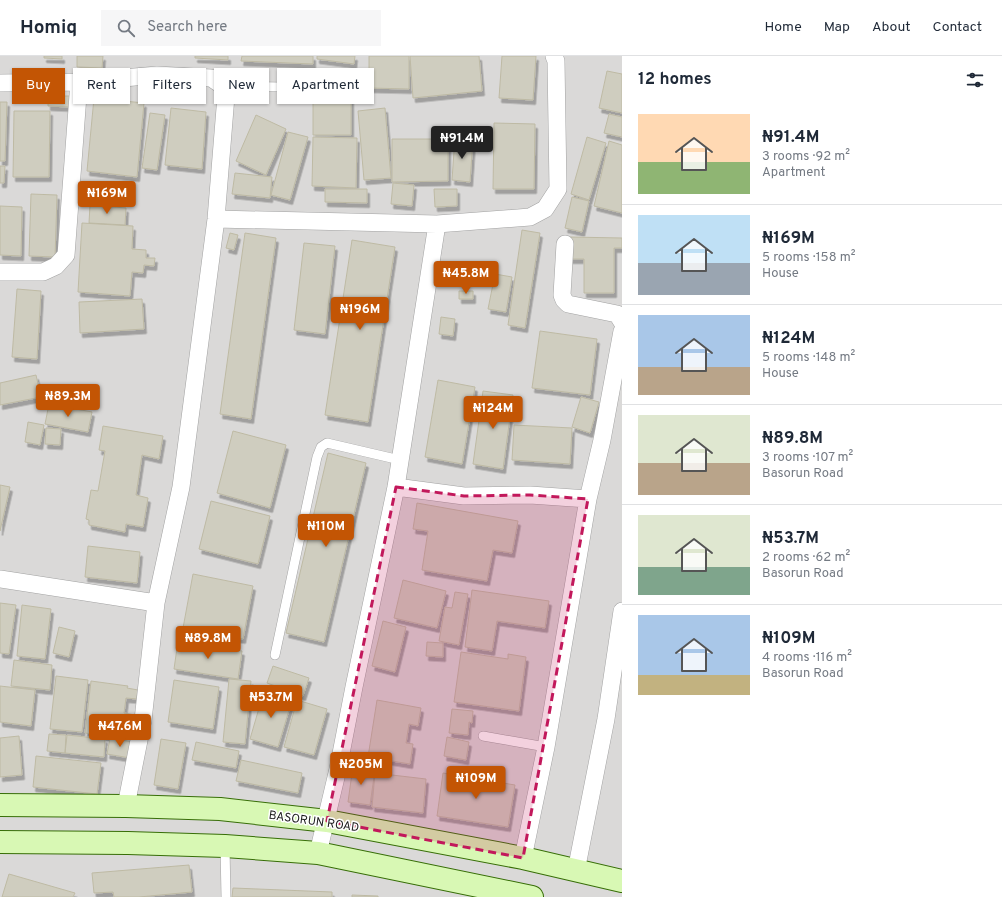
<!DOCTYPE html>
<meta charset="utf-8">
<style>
body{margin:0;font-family:Overpass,sans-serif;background:#f6f6f7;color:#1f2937;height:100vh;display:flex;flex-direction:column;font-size:15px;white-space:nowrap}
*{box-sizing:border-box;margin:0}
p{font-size:13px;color:#747a83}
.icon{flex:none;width:22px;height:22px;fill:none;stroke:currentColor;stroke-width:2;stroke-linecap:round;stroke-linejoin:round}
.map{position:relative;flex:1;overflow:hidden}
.side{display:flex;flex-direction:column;background:#fff;width:380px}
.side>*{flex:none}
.guide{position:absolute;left:12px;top:12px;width:380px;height:36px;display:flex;gap:8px}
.price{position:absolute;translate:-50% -34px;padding:0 9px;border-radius:4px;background:#c35504;color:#fff;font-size:13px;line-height:26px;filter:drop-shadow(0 1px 2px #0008)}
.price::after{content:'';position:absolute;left:50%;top:24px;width:12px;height:9px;margin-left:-6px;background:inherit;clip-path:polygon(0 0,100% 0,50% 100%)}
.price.on{background:#222;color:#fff}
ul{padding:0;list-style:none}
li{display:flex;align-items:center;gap:12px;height:100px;padding:0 16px}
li+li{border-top:1px solid #e0e1e3}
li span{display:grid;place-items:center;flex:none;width:112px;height:80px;border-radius:0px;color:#555}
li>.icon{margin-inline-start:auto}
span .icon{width:48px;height:48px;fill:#fffc;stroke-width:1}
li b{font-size:17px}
h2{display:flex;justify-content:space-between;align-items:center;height:48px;padding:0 16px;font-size:17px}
.chip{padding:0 14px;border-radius:0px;background:#fff;box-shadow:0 1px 3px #0004;font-size:14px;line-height:36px}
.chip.on{background:#c35504;color:#fff}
header{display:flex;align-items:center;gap:24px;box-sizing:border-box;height:56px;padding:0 20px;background:#fff;border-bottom:1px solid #e0e1e3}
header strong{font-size:19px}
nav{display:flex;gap:22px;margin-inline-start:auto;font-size:14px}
.search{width:280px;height:36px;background:#f6f6f7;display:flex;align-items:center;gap:10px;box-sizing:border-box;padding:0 14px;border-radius:0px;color:#747a83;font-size:15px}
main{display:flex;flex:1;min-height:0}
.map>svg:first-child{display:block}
.residential{fill:#dad9d8}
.building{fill:#cfcdbf;stroke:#bebaa4;filter:url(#shadow)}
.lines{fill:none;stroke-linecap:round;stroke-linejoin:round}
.lane-casing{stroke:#a2a2a2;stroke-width:10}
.street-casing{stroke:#a2a2a2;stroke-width:18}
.secondary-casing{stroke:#376e07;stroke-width:24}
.lane{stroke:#fff;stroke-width:9}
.street{stroke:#fff;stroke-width:17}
.secondary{stroke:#d8f8b4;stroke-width:22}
.marked{fill:#c2185b;fill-opacity:0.2;stroke:#c2185b;stroke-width:3;stroke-dasharray:8 5;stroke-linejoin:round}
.labels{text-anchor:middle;stroke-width:3;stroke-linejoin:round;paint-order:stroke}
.street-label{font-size:12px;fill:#1b1b1b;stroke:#fff}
</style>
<header>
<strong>Homiq</strong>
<div class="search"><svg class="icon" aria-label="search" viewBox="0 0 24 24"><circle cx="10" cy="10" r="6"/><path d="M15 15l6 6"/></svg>Search here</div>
<nav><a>Home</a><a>Map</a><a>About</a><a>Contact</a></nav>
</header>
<main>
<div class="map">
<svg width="622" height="841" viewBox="0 0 622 841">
<defs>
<filter id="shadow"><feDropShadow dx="2.5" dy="4.5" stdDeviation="0" flood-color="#0004"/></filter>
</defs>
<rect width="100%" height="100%" fill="#ecede1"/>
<path class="residential" d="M0,0H622V841H0Z"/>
<path class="building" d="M44,0H62V3L44,2Z
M77,0H103L102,12L77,11Z
M195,0H228V4L195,2Z
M242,0H313V8L241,5Z
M317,0H355L354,8L317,3Z
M369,0H409V33L369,32Z
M410,0H479L482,35L413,42Z
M502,0H536L533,44L499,42Z
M607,15L622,18V57L599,52Z
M313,39H351V79H313Z
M48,40H70V51L48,50Z
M94,42L144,47L137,121L87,115Z
M0,46H7L5,105H0Z
M171,52L206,56L202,113L165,109Z
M385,52L391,122L364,124L358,55Z
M14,55H50L49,121H13Z
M150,57L165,59L157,114L142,112Z
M609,58L622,61V81L604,77Z
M256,59L286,73L266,119L236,105Z
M494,67L535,68L534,133H493Z
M288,76L308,81L290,144L271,139Z
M313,81L357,82L356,132L312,130Z
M455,81L473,83L470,126L452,124Z
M587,81L606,87L589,144L571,138Z
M392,83H448V125L392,126Z
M609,85L622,89V157L594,150Z
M0,110H5L4,127H0Z
M235,117L272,121L270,142L232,138Z
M393,127L414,129L412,150L391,148Z
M325,133H367V147L325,146Z
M434,133H457V150L435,151Z
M31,138L57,139L55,201L29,200Z
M572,141L589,145L582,176L565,172Z
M90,149L126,152L125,169L89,167Z
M0,150L22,151L21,200L0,199Z
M82,167L133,170L132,193L146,194V202H155L154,210L144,209L143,217L132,216L130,240L78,236Z
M522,174L540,177L525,272L508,269Z
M230,177L238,179L234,194L226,192Z
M245,177L276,182L251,363L220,358Z
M570,181L622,182V192H614V237H584V203H570Z
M352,184L395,191L368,366L325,359Z
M304,187L335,190L325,278L294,274Z
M495,218L512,221L506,256L488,253Z
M17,233L41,235L37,303L12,301Z
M459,235H473V243H459Z
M142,243L144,273L80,277L79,246Z
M441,261L455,263L453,280L439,278Z
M540,275L597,283L590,339L532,332Z
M36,319L41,341L0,349V327Z
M438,324L475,331L462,408L425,401Z
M483,335L513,339L503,413L473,408Z
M581,341L599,346L590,377L572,371Z
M49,348L92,356L88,376L45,368Z
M28,366L44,369L40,389L25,386Z
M514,369L572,372L570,408L512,404Z
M103,370L163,380L159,403L142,399L136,439L148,442L143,471L126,468L125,476L89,469V464L86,463L91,434L98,435L105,395L99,394Z
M46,372L61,373L60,389L45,388Z
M233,375L286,389L270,452L217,437Z
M328,397L366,407L324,586L286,577Z
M0,429L10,431L0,475Z
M211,445L270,460L258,508L199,493Z
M417,447L518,465L512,497L493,494L487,525L422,514L428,475L413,473Z
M88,490L140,496L137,527L85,521Z
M193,518L253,530L243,583L183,572Z
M403,524L446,535L437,572L394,562Z
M472,534L549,545L545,572L497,565L492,595L465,591Z
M455,536L468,538L459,589L439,585L445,551L452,552Z
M0,547L16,549L9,598L0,597Z
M22,549L51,553L45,603L17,600Z
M383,565L406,571L395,616L372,610Z
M59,571L75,575L69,601L53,597Z
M178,585L242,595L238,623L174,613Z
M427,586L443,587V601L426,600Z
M461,596L508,603V598L526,601L519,655L454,646Z
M14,604L52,609L50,634L11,630Z
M273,610L309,622L303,640L267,627Z
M56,620L88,624L82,676L50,673Z
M229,623L251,625L245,688L223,686Z
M174,624L219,631L213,673L168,666Z
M91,625L128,630L127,632L138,634L137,643L126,642L124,657L135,659L133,671L123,669L121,682L85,677Z
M0,630L35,634L31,670L0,666Z
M264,635L292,644L278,691L250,683Z
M297,644L327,653L314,699L284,691Z
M377,644L421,652L418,670L409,668L406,687L413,688L410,708L368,701Z
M452,653L473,655L472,667L469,666L468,679L449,677Z
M49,678L66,679L65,697L47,695Z
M67,679L105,683L104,701L65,697Z
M19,680L22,719L0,721V682Z
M447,681L469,686L466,704L444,700Z
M110,682L133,686L130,702L107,698Z
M161,683L186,687L178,733L154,729Z
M196,686L239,695L236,712L192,704Z
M36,700L101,707L97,738L33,731Z
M241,704L302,717L298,737L236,725Z
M353,710L375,714L370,749L348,746Z
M375,717L426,723L423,757L372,751Z
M443,717L515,729L508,771L437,760Z
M189,809L192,836L139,841H114L113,836L94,837L92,817Z
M9,818L75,837L73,841H2Z
M233,832L332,836V841H232Z
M352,839L378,840V841H352Z"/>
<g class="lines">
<defs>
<path id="lane" d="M223,30L337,32
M275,599L317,401L321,391L327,387L400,404
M483,680L546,691
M225,790L226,841"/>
<path id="street" d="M0,27L79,26L157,19L211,22L223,30L226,40L216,163L181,431L156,547L143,664L126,750
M216,163L437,168L530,161L545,153L558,133L556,5L554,0
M565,188L562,239L564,244L568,248L617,258L622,266
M0,216H43L56,210L66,199L79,26
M396,431L464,440L530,439L588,443
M0,523L156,547
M318,797L338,713L354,631L396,431L437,168
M523,802L546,691L588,443L602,384L622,275
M576,815L606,663L622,555"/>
<path id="secondary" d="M0,749L126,750L220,753L327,765L523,802L622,825
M0,786L128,787L225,790L318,797L532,841"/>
</defs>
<use href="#lane" class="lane-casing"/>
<use href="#street" class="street-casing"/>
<use href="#secondary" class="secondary-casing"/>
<use href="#lane" class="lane"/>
<use href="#street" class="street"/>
<use href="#secondary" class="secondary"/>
</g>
<path class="marked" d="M396,431L464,440L530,439L588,443L523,802L327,765Z"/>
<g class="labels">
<g class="street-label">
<text transform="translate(314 765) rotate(8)" y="4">BASORUN ROAD</text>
</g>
</g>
</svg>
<b class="price on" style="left:462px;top:104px">₦91.4M</b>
<b class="price" style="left:107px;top:159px">₦169M</b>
<b class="price" style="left:466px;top:239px">₦45.8M</b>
<b class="price" style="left:360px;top:275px">₦196M</b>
<b class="price" style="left:68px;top:362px">₦89.3M</b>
<b class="price" style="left:493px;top:374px">₦124M</b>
<b class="price" style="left:326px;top:492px">₦110M</b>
<b class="price" style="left:208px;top:604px">₦89.8M</b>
<b class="price" style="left:271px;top:663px">₦53.7M</b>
<b class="price" style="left:120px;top:692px">₦47.6M</b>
<b class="price" style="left:361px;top:730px">₦205M</b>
<b class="price" style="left:476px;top:744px">₦109M</b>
<div class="guide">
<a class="chip on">Buy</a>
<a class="chip">Rent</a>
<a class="chip">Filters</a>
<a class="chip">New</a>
<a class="chip">Apartment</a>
</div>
</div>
<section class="side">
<h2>12 homes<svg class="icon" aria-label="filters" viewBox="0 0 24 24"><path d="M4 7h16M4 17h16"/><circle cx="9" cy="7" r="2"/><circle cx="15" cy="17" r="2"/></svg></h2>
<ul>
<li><span style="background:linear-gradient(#ffd9b3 60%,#8fb573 0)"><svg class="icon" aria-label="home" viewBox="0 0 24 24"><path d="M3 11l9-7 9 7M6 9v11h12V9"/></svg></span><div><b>₦91.4M</b><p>3 rooms · 92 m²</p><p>Apartment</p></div></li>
<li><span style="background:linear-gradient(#bfe0f5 60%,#9aa5b1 0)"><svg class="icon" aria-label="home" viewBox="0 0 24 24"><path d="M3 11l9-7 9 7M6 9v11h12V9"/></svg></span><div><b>₦169M</b><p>5 rooms · 158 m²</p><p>House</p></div></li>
<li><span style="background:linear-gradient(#a9c7e8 65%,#b9a48a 0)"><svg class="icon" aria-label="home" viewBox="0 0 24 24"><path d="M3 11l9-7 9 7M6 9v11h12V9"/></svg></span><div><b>₦124M</b><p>5 rooms · 148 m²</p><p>House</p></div></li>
<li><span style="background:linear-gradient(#dfe7d0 60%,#b9a48a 0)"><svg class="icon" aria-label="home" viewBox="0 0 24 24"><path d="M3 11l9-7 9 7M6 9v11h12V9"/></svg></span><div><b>₦89.8M</b><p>3 rooms · 107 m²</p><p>Basorun Road</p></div></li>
<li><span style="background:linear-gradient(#dfe7d0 65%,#7fa58c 0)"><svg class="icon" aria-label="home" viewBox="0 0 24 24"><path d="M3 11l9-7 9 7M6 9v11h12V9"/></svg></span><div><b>₦53.7M</b><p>2 rooms · 62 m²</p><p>Basorun Road</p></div></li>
<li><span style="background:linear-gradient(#a9c7e8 75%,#c2b280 0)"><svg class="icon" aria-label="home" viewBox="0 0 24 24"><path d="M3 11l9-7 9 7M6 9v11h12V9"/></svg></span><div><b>₦109M</b><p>4 rooms · 116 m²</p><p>Basorun Road</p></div></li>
</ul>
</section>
</main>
